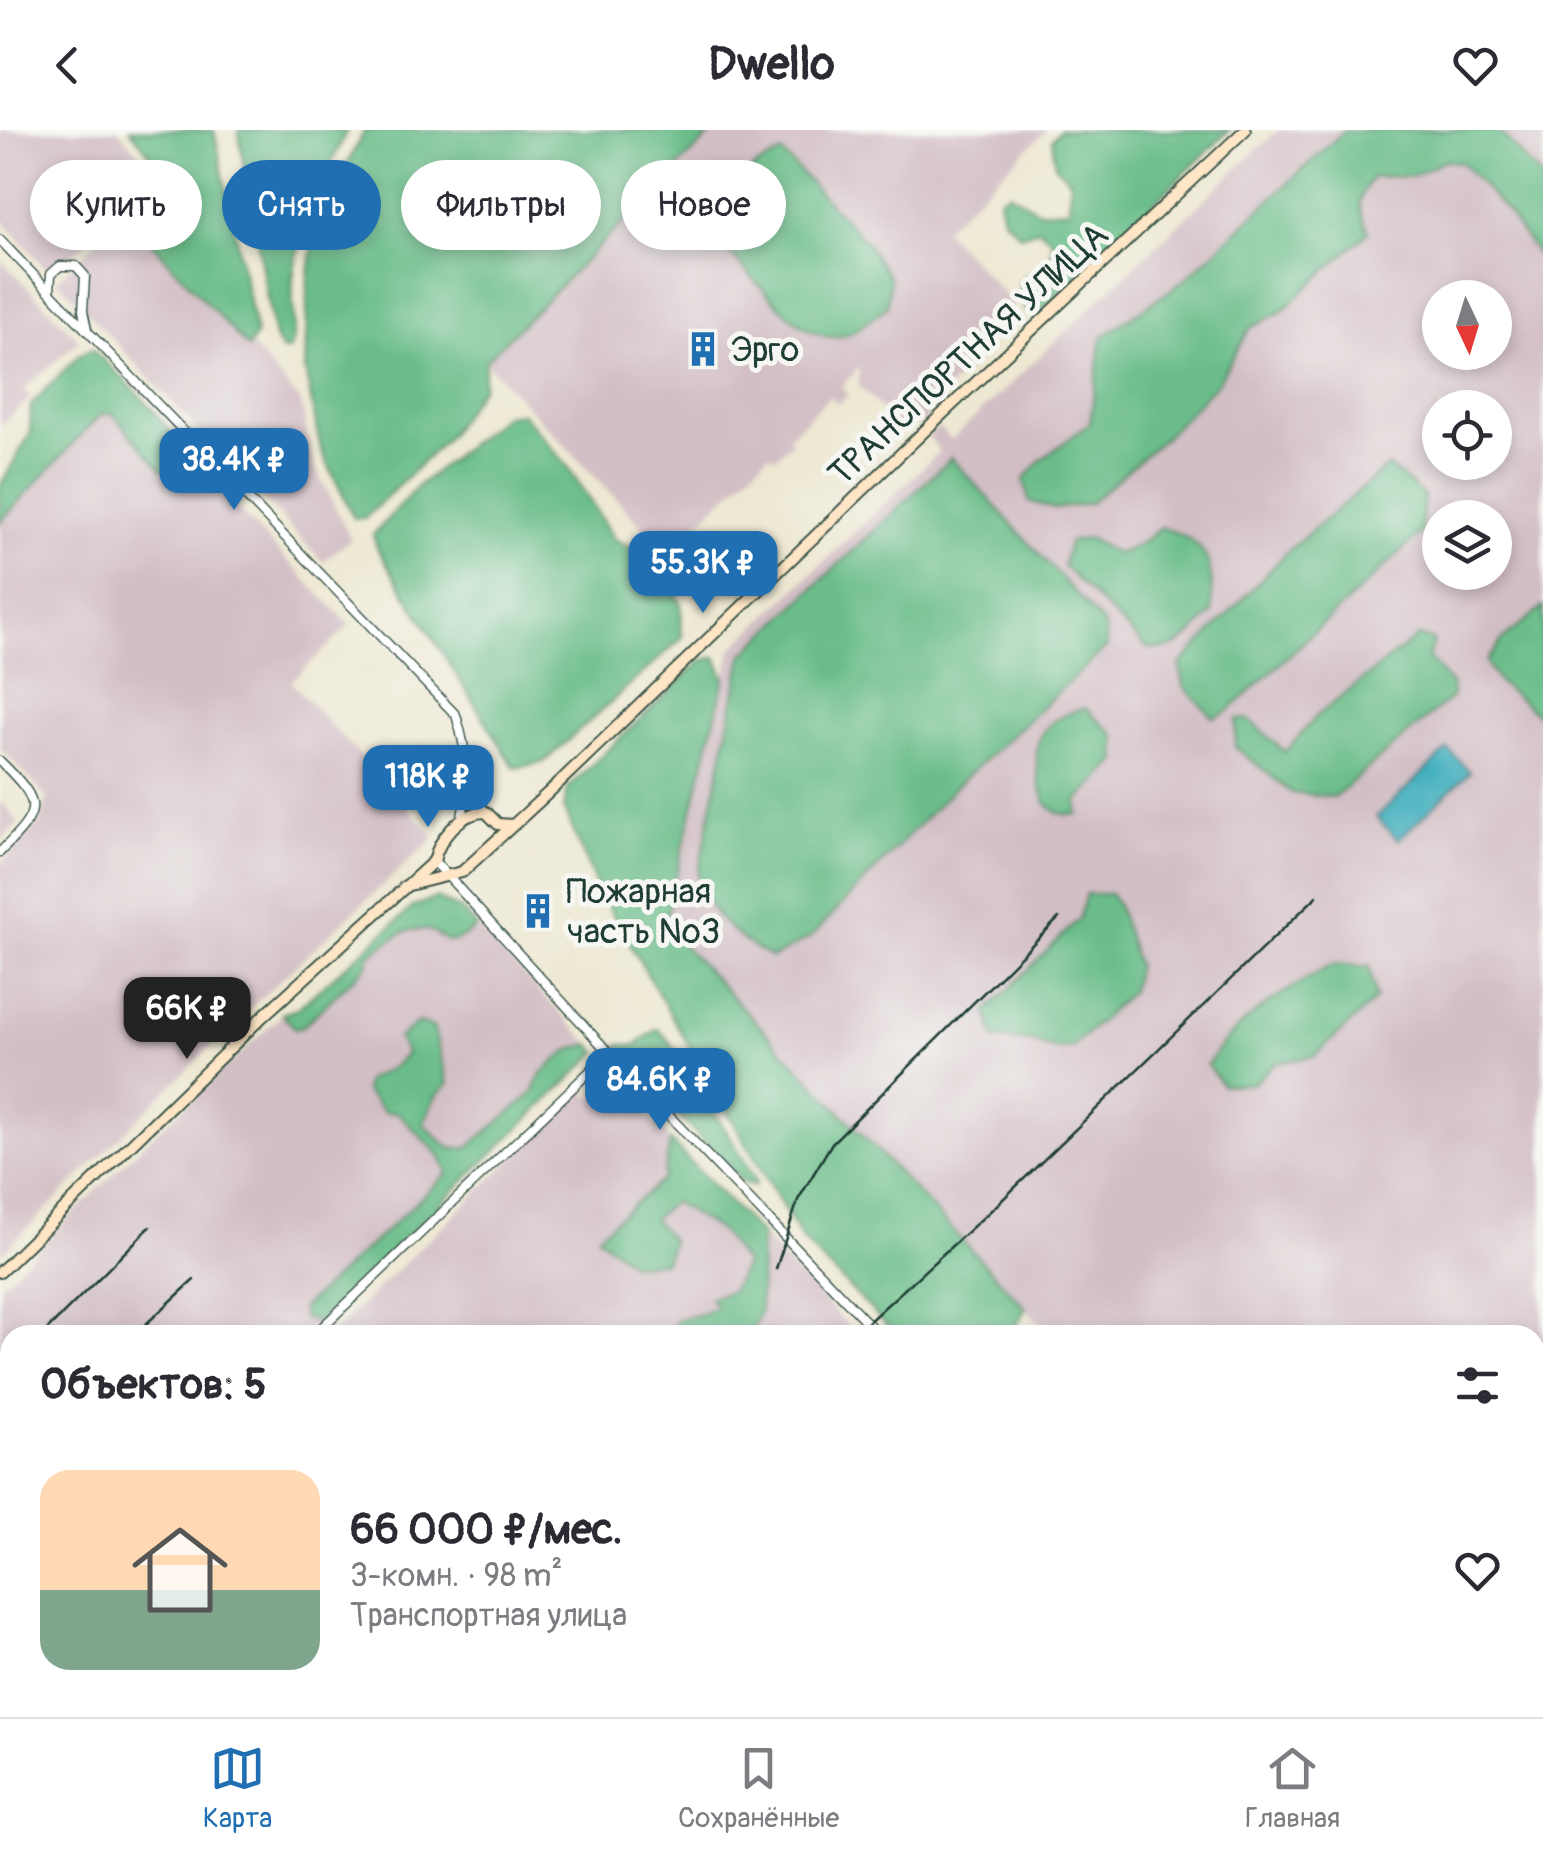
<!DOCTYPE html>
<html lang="ru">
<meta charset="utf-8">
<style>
body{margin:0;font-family:Pangolin,sans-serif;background:#f2f2f3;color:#2b2b33;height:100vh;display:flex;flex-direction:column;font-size:38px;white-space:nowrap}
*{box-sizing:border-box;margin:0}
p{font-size:32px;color:#7c7c81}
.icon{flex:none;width:55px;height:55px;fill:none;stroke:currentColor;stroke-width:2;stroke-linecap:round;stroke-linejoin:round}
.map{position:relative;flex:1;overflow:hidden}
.sheet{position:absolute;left:0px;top:1195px;width:1545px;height:392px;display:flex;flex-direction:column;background:#fff;border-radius:30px 30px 0 0;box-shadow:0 5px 15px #0003}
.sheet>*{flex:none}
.hud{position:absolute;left:30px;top:30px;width:1000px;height:90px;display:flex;gap:20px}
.needle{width:65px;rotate:176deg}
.fabs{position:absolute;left:1422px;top:150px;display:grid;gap:20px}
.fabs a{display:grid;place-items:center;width:90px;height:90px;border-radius:50%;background:#fff;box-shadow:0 5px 15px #0003;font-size:50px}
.price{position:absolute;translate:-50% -85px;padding:0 22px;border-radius:20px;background:#1f6fb2;color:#fff;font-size:32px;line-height:65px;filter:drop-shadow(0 2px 5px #0008)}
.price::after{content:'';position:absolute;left:50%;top:60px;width:30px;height:22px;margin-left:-15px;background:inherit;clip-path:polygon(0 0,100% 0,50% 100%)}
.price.active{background:#222;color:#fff}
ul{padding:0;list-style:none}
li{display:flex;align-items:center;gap:30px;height:250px;padding:0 40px}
li span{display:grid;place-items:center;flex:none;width:280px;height:200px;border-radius:30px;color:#555}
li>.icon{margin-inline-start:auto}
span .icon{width:120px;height:120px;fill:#fffc;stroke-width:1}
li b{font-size:42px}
h2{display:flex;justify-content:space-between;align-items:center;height:120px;padding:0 40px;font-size:42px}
.tag{padding:0 35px;border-radius:45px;background:#fff;box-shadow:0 5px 15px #0003;font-size:35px;line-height:90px}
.tag.active{background:#1f6fb2;color:#fff}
header{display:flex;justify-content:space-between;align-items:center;height:130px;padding:0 40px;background:#fff;font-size:45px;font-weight:700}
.tabs{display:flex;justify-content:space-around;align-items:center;height:140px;border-top:2px solid #e1e1e2;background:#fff;font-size:28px;color:#7c7c81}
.tabs a{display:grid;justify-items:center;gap:5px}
.tabs .active{color:#1f6fb2}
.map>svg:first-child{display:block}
.industrial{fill:#d2bec5;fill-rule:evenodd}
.forest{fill:#6bbd8a;stroke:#457d5f;stroke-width:2.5}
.water{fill:#40aebd;stroke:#307678;stroke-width:2.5}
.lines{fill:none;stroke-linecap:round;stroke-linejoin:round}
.street-casing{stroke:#3e574c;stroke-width:11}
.secondary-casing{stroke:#3e574c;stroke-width:14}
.street{stroke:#fff;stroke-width:8}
.secondary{stroke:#fde5c5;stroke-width:10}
.rail{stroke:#1f3d34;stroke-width:2.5}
.labels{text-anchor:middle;stroke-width:10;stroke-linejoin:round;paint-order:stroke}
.poi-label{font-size:35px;fill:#1f3d34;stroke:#f6f6f2;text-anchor:start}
.street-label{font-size:35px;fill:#1f3d34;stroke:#f6f6f2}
</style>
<header><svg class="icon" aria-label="back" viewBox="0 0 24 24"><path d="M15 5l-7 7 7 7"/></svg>Dwello<svg class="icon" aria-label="heart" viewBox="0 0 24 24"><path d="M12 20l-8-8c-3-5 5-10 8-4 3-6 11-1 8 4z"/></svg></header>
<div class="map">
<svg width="1543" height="1587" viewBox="0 0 1543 1587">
<rect width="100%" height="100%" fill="#f6f6f2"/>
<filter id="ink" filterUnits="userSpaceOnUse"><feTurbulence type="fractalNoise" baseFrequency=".01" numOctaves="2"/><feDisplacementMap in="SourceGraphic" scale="20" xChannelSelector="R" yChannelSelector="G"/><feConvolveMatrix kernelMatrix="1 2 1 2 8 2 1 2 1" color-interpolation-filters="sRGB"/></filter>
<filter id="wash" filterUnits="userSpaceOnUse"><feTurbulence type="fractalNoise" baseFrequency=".0048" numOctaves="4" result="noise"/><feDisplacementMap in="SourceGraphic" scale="40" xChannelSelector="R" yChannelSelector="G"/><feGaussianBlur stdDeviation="2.25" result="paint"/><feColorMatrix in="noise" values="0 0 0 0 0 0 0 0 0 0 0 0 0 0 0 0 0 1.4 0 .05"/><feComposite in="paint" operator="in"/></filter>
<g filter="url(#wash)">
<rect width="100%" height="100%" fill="#ede8d1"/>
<path class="industrial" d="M0,0H118L159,46L51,144L0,88Z
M715,0H1047L943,99L1014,174L979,208L989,220L924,280L929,287L919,297L913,291L902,300L859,256V238L841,257L848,265L838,274L830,266L788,307L792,312L775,328L770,323L668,423L484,231Z
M1278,0H1540L1543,3V1272L1535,1280V1205H1051L664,795L732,519L940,321L928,306L938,297L951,310ZM1440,168H1495V222H1440ZM1440,278H1495V332H1440ZM1440,388H1495V442H1440Z
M130,80L301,272L313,333L351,409L323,432L57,150Z
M0,129L79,210L24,259L31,268L0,295Z
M112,283L162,340L180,345L192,333L350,495L291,552L435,707L253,875L0,1125V735L41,690L47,668L0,618V392L100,285Z
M0,670L19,693L0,712Z
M436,768L461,780L598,922L305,1205H10V1225L0,1215V1156L147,1011L282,885L297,879L414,776Z
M612,950L857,1205H330L584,959L592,969Z
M0,1271L10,1281V1578H291L300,1587H0Z
M1535,1551L1543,1559V1587H1481L1491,1578H1535Z
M346,1578H1209L1213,1582L1208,1587H355Z"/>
<path class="forest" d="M130,0H214L256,205L248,218L130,89C160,37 174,51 130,0Z
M238,0H347C325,48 299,95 293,148C290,172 298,197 290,219L282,221L274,207Z
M365,0H715L485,231L483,255L446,309L365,388H354L321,320L305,239L308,150L316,93Z
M1060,0H1230L1037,184L1027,182L1019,167L1021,150L1050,131L1053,111L1039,99L1020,105L1003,88L999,69L1009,62L1038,81L1069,79L1070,50L1055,36L1052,9Z
M1345,0H1498L1543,49V133L1509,85L1462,33L1445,30L1412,46L1373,47C1356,68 1356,77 1369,101L1281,182L1250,198L1217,253L1165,307L1090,373L1054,379L1029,371L1024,350L1041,330L1090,293L1102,207L1182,152Z
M782,23L865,111L890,149L887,176C872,187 854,207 834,207C788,207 737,119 698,95C722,64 745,39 782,23Z
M92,219C116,242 185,304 185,335L172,342L162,340L112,283L100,285L0,392V356L30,304L31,275L78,226Z
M522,283L568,337L614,409L657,433L681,473L682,508L544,632L515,638L378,420L373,405L418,356L505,285Z
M951,328L1105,496L1107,517L955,657L811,807L772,828C741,812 703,782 698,745L743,525Z
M1388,336L1424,366L1421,403L1230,580L1214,588L1184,556L1180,535L1288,421Z
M1161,397C1214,414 1212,434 1212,484C1189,505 1180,524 1147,518L1063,436L1069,412L1088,408L1117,424L1139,415Z
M1543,477V589L1498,552L1486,532L1503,509Z
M1418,506L1434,511L1428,527L1452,556V567L1334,667L1292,663L1235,617L1236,590L1248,589L1285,622L1317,586Z
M716,527L725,548L664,795L1026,1178L1011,1205H896L802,1110L597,758L564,678L568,658L701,531Z
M1085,578L1116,606L1117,631L1078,671V684C1068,685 1057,685 1049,676C1038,662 1033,624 1040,607C1047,591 1069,582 1085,578Z
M1086,764H1110L1117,774L1137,836L1131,861L1072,918L1057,919L1029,911L994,908L987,881L1079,789Z
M436,768L461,780L477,796C438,831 446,793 412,800C397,803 381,817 369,825L367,835L303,896L295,898L282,884L297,879L414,776Z
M1334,834L1369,837L1376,869L1315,926L1275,933L1253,954L1222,955L1207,935C1236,889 1287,859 1334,834Z
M418,893L433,897L448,954L435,968L423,994L451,1019L468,1018L533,963L541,944L567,921L590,914L598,922L318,1192L303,1188L302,1178L448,1043L440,1026L398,983L384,982L364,961L367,950L394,936L406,924L398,908Z
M657,899C673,910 678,929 688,944C712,980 736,1013 756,1052L754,1056L744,1053L618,924L620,914L634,916Z
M670,1011L761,1105L760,1181L751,1205H676L671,1202L677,1189L702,1184L717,1176L709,1168L731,1161L745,1134L720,1101L673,1072L653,1089L672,1111L665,1132L632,1134L597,1106L663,1049Z
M1543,1333V1497L1535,1505V1341Z
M1322,1578H1453L1443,1587H1329Z"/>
<path class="water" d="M1448,619L1470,642L1398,710L1376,687Z"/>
</g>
<g filter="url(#ink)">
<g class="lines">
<defs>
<path id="street" d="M0,110L456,585C468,624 469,648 462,688
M50,162L51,144L60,136H76L85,146L83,181L87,199
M0,631C43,673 43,680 0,722
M468,657L485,682
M434,731L609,923L879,1205
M314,1205L609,923
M1235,1578L1244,1587"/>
<path id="secondary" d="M405,756L462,742L547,664L937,289L1245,0
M0,1142L263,886L434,731C439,708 462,681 486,682L498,694L513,695
M0,1232L10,1243
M1535,1320L1543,1312
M329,1578L338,1587
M1253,1587L1263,1578"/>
</defs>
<use href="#street" class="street-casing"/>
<use href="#secondary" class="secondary-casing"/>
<use href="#street" class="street"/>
<use href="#secondary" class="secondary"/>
<path class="rail" d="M776,1139L798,1070L832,1013L1059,788
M42,1205L150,1097
M134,1205L194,1150
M854,1205L999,1073L1317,766
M0,1246L10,1236
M0,1331L10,1322
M325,1587L335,1578
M348,1587L359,1578
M449,1587L460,1578
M782,1587L792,1578"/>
</g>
</g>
<defs>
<symbol id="building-bare" viewBox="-9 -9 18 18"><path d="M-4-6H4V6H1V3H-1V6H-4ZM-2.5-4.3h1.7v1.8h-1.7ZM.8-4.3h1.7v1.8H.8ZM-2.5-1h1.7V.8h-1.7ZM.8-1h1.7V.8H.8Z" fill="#1f6fb2" stroke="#f6f6f2" stroke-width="2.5" paint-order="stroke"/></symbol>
</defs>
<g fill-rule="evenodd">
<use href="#building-bare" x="678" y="194" width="50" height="50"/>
<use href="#building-bare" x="513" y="756" width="50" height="50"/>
</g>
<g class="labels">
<g class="poi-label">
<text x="731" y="231">Эрго</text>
<text x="566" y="773">Пожарная<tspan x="566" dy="40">часть №3</tspan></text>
</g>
<g class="street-label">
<text transform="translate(968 224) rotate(-43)" y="12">ТРАНСПОРТНАЯ УЛИЦА</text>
</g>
</g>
</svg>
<div class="fabs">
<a><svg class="needle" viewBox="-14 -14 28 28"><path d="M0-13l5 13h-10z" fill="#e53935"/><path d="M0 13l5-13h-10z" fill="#7c7c81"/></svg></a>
<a><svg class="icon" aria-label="locate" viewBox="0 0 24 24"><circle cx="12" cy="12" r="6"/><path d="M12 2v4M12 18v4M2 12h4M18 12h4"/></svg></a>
<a><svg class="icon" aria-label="layers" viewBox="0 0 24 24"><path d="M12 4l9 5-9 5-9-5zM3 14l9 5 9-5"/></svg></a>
</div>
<b class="price" style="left:234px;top:383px">38.4K ₽</b>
<b class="price" style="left:703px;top:486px">55.3K ₽</b>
<b class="price" style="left:428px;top:700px">118K ₽</b>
<b class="price active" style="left:187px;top:932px">66K ₽</b>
<b class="price" style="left:660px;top:1003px">84.6K ₽</b>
<div class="hud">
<a class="tag">Купить</a>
<a class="tag active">Снять</a>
<a class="tag">Фильтры</a>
<a class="tag">Новое</a>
</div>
<section class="sheet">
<h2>Объектов: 5<svg class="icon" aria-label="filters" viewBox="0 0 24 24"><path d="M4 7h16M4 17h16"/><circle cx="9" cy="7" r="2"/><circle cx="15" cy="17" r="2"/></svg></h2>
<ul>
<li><span style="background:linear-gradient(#ffd9b3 60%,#7fa58c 0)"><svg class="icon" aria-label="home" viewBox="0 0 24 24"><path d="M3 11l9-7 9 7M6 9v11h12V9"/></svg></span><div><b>66 000 ₽/мес.</b><p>3-комн. · 98 m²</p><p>Транспортная улица</p></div><svg class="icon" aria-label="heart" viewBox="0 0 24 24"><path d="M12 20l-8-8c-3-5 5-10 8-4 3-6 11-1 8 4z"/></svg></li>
</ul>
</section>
</div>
<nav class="tabs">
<a class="active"><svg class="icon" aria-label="map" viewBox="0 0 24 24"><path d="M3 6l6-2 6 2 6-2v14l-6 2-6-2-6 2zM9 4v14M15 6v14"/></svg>Карта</a>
<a><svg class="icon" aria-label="saved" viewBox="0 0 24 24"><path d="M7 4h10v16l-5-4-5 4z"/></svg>Сохранённые</a>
<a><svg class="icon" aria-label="home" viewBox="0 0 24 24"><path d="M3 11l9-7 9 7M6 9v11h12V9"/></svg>Главная</a>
</nav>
